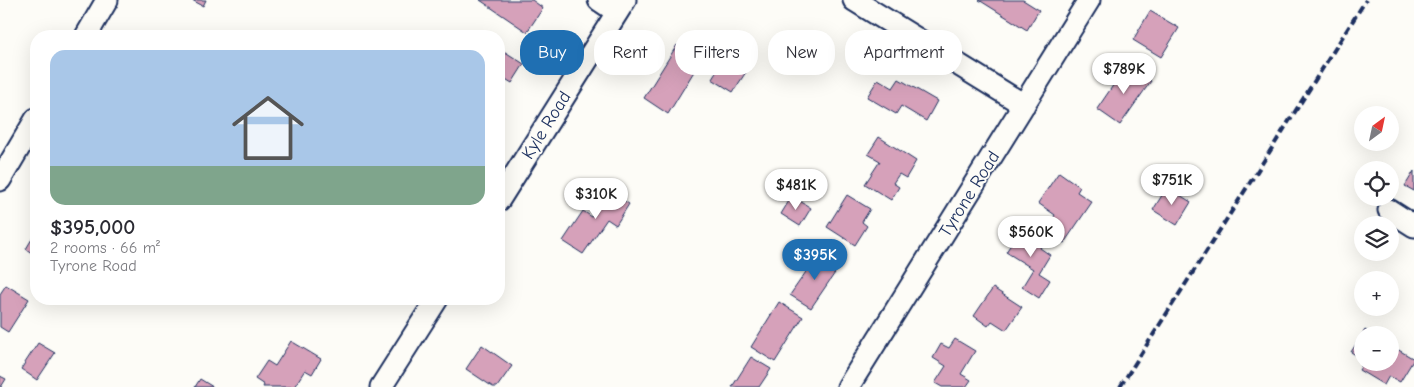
<!DOCTYPE html>
<meta charset="utf-8">
<style>
body{margin:0;font-family:"Comic Neue",sans-serif;background:#f2f2f3;color:#2b2b33;height:100vh;display:flex;flex-direction:column;font-size:19px;white-space:nowrap}
*{box-sizing:border-box;margin:0}
p{font-size:16px;color:#7c7c81}
.icon{flex:none;width:28px;height:28px;fill:none;stroke:currentColor;stroke-width:2;stroke-linecap:round;stroke-linejoin:round}
.map{position:relative;flex:1;overflow:hidden}
.drawer{position:absolute;left:30px;top:30px;width:475px;height:275px;display:flex;flex-direction:column;background:#fff;border-radius:20px;box-shadow:0 5px 20px #0002}
.drawer>*{flex:none}
.hud{position:absolute;left:520px;top:30px;width:475px;height:45px;display:flex;gap:10px}
.needle{width:32px;rotate:33deg}
.buttons{position:absolute;left:1354px;top:106px;display:grid;gap:10px}
.buttons a{display:grid;place-items:center;width:45px;height:45px;border-radius:50%;background:#fff;box-shadow:0 5px 20px #0002;font-size:25px}
.price{position:absolute;translate:-50% -42px;padding:0 11px;border-radius:18px;background:#fff;color:#222;font-size:16px;line-height:32px;filter:drop-shadow(0 1px 2px #0008)}
.price::after{content:'';position:absolute;left:50%;top:30px;width:15px;height:11px;margin-left:-8px;background:inherit;clip-path:polygon(0 0,100% 0,50% 100%)}
.price.selected{background:#1f6fb2;color:#fff}
ul{padding:0;list-style:none}
li{display:grid;align-content:center;gap:10px;height:265px;padding:0 20px}
li+li{border-top:1px solid #e1e1e2}
li span{display:grid;place-items:center;height:155px;border-radius:15px;color:#555}
li>.icon{margin-inline-start:auto}
span .icon{width:90px;height:90px;fill:#fffc;stroke-width:1}
li b{font-size:21px}
.pill{padding:0 18px;border-radius:20px;background:#fff;box-shadow:0 5px 20px #0002;font-size:18px;line-height:45px}
.pill.selected{background:#1f6fb2;color:#fff}
.map>svg:first-child{display:block}
.building{fill:#d6a1ba;stroke:#1b2f5e}
.lines{fill:none;stroke-linecap:round;stroke-linejoin:round}
.minor-casing{stroke:#1b2f5e;stroke-width:25}
.minor{stroke:#fdfcf7;stroke-width:21}
.rail{stroke:#1b2f5e;stroke-width:4;stroke-dasharray:8 4;stroke-linecap:butt}
.labels{text-anchor:middle;stroke-width:4;stroke-linejoin:round;paint-order:stroke}
.street-label{font-size:18px;fill:#1b2f5e;stroke:#fdfcf7}
</style>
<div class="map">
<svg width="1414" height="387" viewBox="0 0 1414 387">
<rect width="100%" height="100%" fill="#fdfcf7"/>
<filter id="ink" filterUnits="userSpaceOnUse"><feTurbulence type="fractalNoise" baseFrequency=".02" numOctaves="2"/><feDisplacementMap in="SourceGraphic" scale="10" xChannelSelector="R" yChannelSelector="G"/><feConvolveMatrix kernelMatrix="1 2 1 2 8 2 1 2 1" color-interpolation-filters="sRGB"/></filter>
<g filter="url(#ink)">
<path class="building" d="M192,0H206L203,6Z
M480,0H532L543,8L527,32Z
M979,0H1023L1039,10L1027,30Z
M1150,11L1179,28L1161,57L1133,40Z
M677,45L701,60L668,114L644,98Z
M499,48L524,64L512,83L499,75Z
M725,58L746,72L733,92L712,79Z
M1127,65L1151,81L1120,125L1097,109Z
M878,79L893,88L899,79L937,101L926,121L901,106L896,114L867,97Z
M879,137L916,161L906,178L899,174L893,183L899,187L891,200L865,184L880,161L868,154Z
M1414,171V191L1405,186Z
M1059,172L1080,187L1077,192L1092,202L1064,243L1045,231L1055,215L1038,203Z
M603,187L629,204L616,225L607,219L583,254L563,241L583,211L592,217L595,211L589,207Z
M1167,187L1191,202L1177,225L1153,210Z
M847,195L870,209L862,222L867,226L855,245L827,227Z
M792,196L811,208L800,226L781,214Z
M1024,224L1046,238L1040,248L1050,255L1039,273L1050,280L1039,298L1022,287L1033,269L1006,252Z
M36,232V256L26,249Z
M819,253L839,267L811,308L790,295Z
M6,285L29,299L8,332L0,327V294Z
M993,288L1022,307L1006,330L992,321L988,326L974,316Z
M779,302L803,317L775,362L751,347Z
M1365,330L1374,335H1362V359L1351,352Z
M955,339L975,351L961,374L971,380L966,387H942L935,383L946,366L933,358L941,344L949,348Z
M291,341L321,359L312,374L305,370L294,387H263L264,385L255,379L267,361L275,366Z
M38,343L55,353L37,380L21,369Z
M482,345L512,366L497,387H493L466,369Z
M1390,345L1414,359L1400,382L1389,376L1384,385L1359,370L1364,362H1390Z
M751,357L771,369L759,387H732Z
M0,376L6,379L1,387H0Z
M200,379L213,387H195Z"/>
<g class="lines">
<defs>
<path id="minor" d="M599,0L617,12
M854,0L1024,105
M86,36L107,0
M0,180L36,119
M499,200L625,0
M1389,210L1414,226
M381,387L437,299
M848,387L1089,0"/>
</defs>
<use href="#minor" class="minor-casing"/>
<use href="#minor" class="minor"/>
<path class="rail" d="M1120,387L1366,0"/>
</g>
</g>
<g class="labels">
<g class="street-label">
<text transform="translate(546 125) rotate(-58)" y="6">Kyle Road</text>
<text transform="translate(969 194) rotate(-58)" y="6">Tyrone Road</text>
</g>
</g>
</svg>
<div class="buttons">
<a><svg class="needle" viewBox="-14 -14 28 28"><path d="M0-13l5 13h-10z" fill="#e53935"/><path d="M0 13l5-13h-10z" fill="#7c7c81"/></svg></a>
<a><svg class="icon" aria-label="locate" viewBox="0 0 24 24"><circle cx="12" cy="12" r="6"/><path d="M12 2v4M12 18v4M2 12h4M18 12h4"/></svg></a>
<a><svg class="icon" aria-label="layers" viewBox="0 0 24 24"><path d="M12 4l9 5-9 5-9-5zM3 14l9 5 9-5"/></svg></a>
<a>+</a>
<a>−</a>
</div>
<b class="price" style="left:1124px;top:95px">$789K</b>
<b class="price" style="left:1172px;top:206px">$751K</b>
<b class="price" style="left:796px;top:211px">$481K</b>
<b class="price" style="left:596px;top:220px">$310K</b>
<b class="price" style="left:1031px;top:258px">$560K</b>
<b class="price selected" style="left:815px;top:281px">$395K</b>
<div class="hud">
<a class="pill selected">Buy</a>
<a class="pill">Rent</a>
<a class="pill">Filters</a>
<a class="pill">New</a>
<a class="pill">Apartment</a>
</div>
<section class="drawer">
<ul>
<li><span style="background:linear-gradient(#a9c7e8 75%,#7fa58c 0)"><svg class="icon" aria-label="home" viewBox="0 0 24 24"><path d="M3 11l9-7 9 7M6 9v11h12V9"/></svg></span><div><b>$395,000</b><p>2 rooms · 66 m²</p><p>Tyrone Road</p></div></li>
</ul>
</section>
</div>
